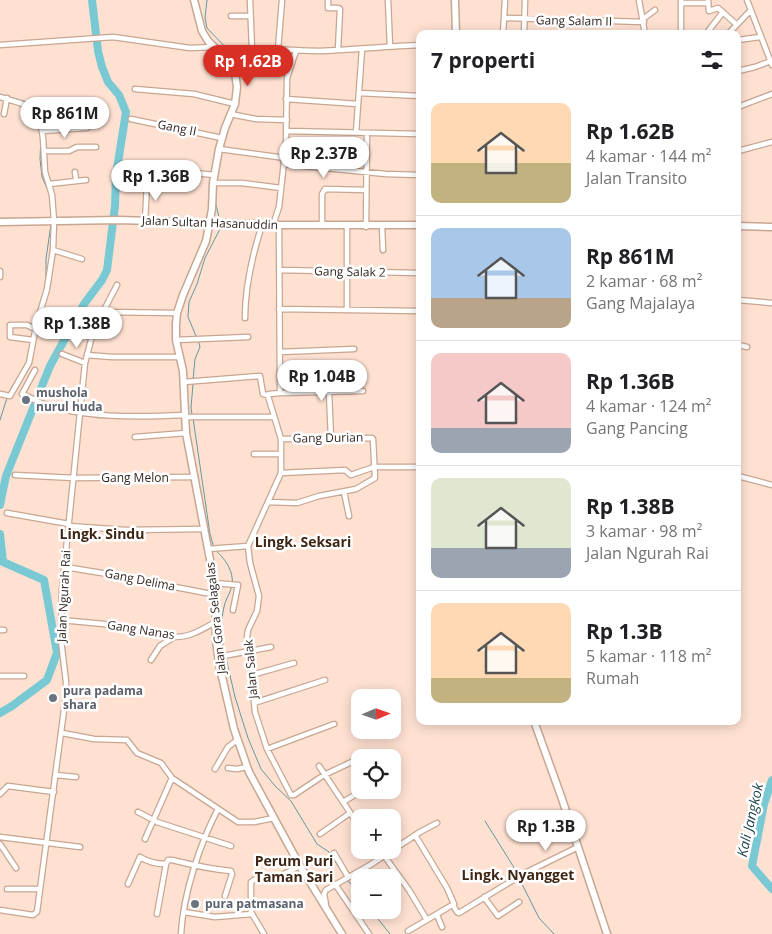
<!DOCTYPE html>
<html lang="id">
<meta charset="utf-8">
<style>
body{margin:0;font-family:"Open Sans",sans-serif;background:#f6f6f6;color:#202124;height:100vh;display:flex;flex-direction:column;font-size:19px;white-space:nowrap}
*{box-sizing:border-box;margin:0}
p{font-size:16px;color:#757577}
.icon{flex:none;width:28px;height:28px;fill:none;stroke:currentColor;stroke-width:2;stroke-linecap:round;stroke-linejoin:round}
.map{position:relative;flex:1;overflow:hidden}
.side{position:absolute;left:416px;top:30px;width:325px;height:695px;display:flex;flex-direction:column;background:#fff;border-radius:10px;box-shadow:0 2px 12px #0003}
.side>*{flex:none}
.needle{width:32px;rotate:88deg}
.buttons{position:absolute;left:351px;top:689px;display:grid;gap:10px}
.buttons a{display:grid;place-items:center;width:50px;height:50px;border-radius:10px;background:#fff;box-shadow:0 2px 12px #0003;font-size:25px}
.price{position:absolute;translate:-50% -42px;padding:0 11px;border-radius:18px;background:#fff;color:#222;font-size:16px;line-height:32px;filter:drop-shadow(0 1px 2px #0008)}
.price::after{content:'';position:absolute;left:50%;top:30px;width:15px;height:11px;margin-left:-8px;background:inherit;clip-path:polygon(0 0,100% 0,50% 100%)}
.price.active{background:#d93025;color:#fff}
ul{padding:0;list-style:none}
li{display:flex;align-items:center;gap:15px;height:125px;padding:0 15px}
li+li{border-top:1px solid #e0e0e0}
li span{display:grid;place-items:center;flex:none;width:140px;height:100px;border-radius:10px;color:#555}
li>.icon{margin-inline-start:auto}
span .icon{width:60px;height:60px;fill:#fffc;stroke-width:1}
li b{font-size:21px}
h2{display:flex;justify-content:space-between;align-items:center;height:60px;padding:0 15px;font-size:21px}
.map>svg:first-child{display:block}
.lines{fill:none;stroke-linecap:round;stroke-linejoin:round}
.stream{stroke:#64989d;stroke-width:1}
.river{stroke:#78c9d3;stroke-width:8}
.street-casing{stroke:#c7a692;stroke-width:7}
.secondary-casing{stroke:#c7a692;stroke-width:9}
.street{stroke:#fff;stroke-width:4.5}
.secondary{stroke:#fff;stroke-width:6}
.worship-dot{fill:#6b7280;stroke:#fff;stroke-width:2}
.labels{text-anchor:middle;stroke-width:5;stroke-linejoin:round;paint-order:stroke}
.street-label{font-size:12px;fill:#342720;stroke:#fff}
.worship-label{font-size:12px;font-weight:bold;fill:#5b616d;stroke:#fff;text-anchor:start}
.neighbourhood-label{font-size:14px;font-weight:bold;fill:#3f2514;stroke:#fff}
.water-label{font-size:14px;font-style:italic;fill:#1c4348;stroke:#fff}
</style>
<div class="map">
<svg width="772" height="934" viewBox="0 0 772 934">
<rect width="100%" height="100%" fill="#fee1d1"/>
<g class="lines">
<path class="stream" d="M207,0L205,18L207,28L230,52
M232,56L237,71
M0,94L27,102L29,105
M238,100L240,89
M41,136L40,159L42,177L50,195
M217,182L219,168
M215,201L219,217L222,220
M39,308L46,283V259L51,224
M196,336L188,317L189,302L197,284L205,258L221,227
M193,380L195,359L200,347L198,340
M192,414L191,408L193,384
M193,418L210,534L214,548
M0,420L7,398
M216,551C226,559 236,575 231,589C229,595 225,601 224,607C220,624 221,638 225,654
M226,658L235,697L248,738L261,769L276,787L291,801L317,844L329,852L343,874L360,896
M485,821L518,874
M519,878L539,918L554,934
M371,910L390,934"/>
<path class="river" d="M0,505L6,476L50,366L84,304L102,280L107,270L115,206L116,175L126,112L119,95L108,82L102,67L98,51L92,0
M0,534L3,562L44,580L57,653L47,680L12,706L0,713
M772,780L764,804L752,866L772,889"/>
<defs>
<path id="street" d="M250,0L252,50
M328,0V8H338L340,9L338,50
M388,0L390,47
M639,0L645,34
M708,0L709,11L718,8L736,24
M747,0L772,65
M681,3H708
M231,16H250
M504,18L644,22
M643,19L655,10
M503,34L505,0
M524,34L525,0
M681,34V0
M706,34L723,12
M728,34L750,11
M738,40L760,37
M0,45L113,37L190,48L215,47
M278,50L282,0
M224,55C254,45 288,51 320,51C353,50 387,46 420,45
M738,71L755,67L771,61
M135,89L194,94L235,104
M359,93L420,96
M0,97L20,103L36,111L39,115L43,138L45,172L52,195L54,221L53,250L47,289L36,326L29,363L10,396L0,394
M286,99L358,104
M738,107L772,94
M4,114L7,98
M230,114L256,119L287,120
M131,119L222,138
M43,131L87,128
M287,131L420,134
M356,133L362,49
M219,149L285,158
M44,151H69L77,147H96
M738,151L772,142
M284,164L386,174L420,175
M123,168L176,171L214,175
M75,172L76,180
M213,183H242L281,188
M49,184L86,180
M145,221L147,183
M273,225L279,207L286,144L287,78L296,51
M279,225L280,393L269,394L268,396L281,439V473L248,546L250,563L259,596L257,611L248,630L247,637L251,666L255,712L267,749L291,795H294L324,775L360,758
M322,226V194L325,189L366,190
M347,226V310
M382,226L383,250
M366,227L367,134
M53,250L82,259
M279,270L420,273
M0,271V277
M738,300L772,303
M279,309L420,311
M41,310L59,316
M103,312L177,313
M245,318C245,289 253,253 262,225
M33,340L10,337V325H27L35,329
M176,340L248,337
M738,345L747,347
M280,352L354,349
M62,354L85,363
M87,355L112,357H180
M35,370L22,394C28,396 34,400 39,402C81,419 140,417 185,415
M184,382L260,376L263,394L268,395
M329,392L331,438
M280,393L363,391
M185,417H273
M135,437L186,433
M254,454H281
M281,473L345,470L351,475L374,467H419
M15,475L74,478L195,477
M738,476L772,485
M344,492L349,516
M268,502L297,503L319,496L356,489L375,478L373,439L372,438L281,439
M7,513L69,524
M69,526L125,530L205,529
M208,549L248,546
M65,567L114,575L216,595
M214,583L238,585L233,610
M61,620L104,624L175,637C191,637 203,629 217,621
M0,630H4
M218,657L271,647
M151,660L160,646L174,637
M252,675L294,663
M0,676H24
M254,703L325,680
M62,733L94,739L127,740L137,753L161,763L172,778L238,822H254L274,818
M267,749L334,724
M319,766L353,817L360,825
M228,768L237,769L247,767
M215,769L228,747L237,740
M56,775L76,777
M0,794L8,786L54,792
M343,802L363,790
M138,812L157,822L231,846
M320,834L350,813
M0,837L80,847
M145,839L172,778
M0,844L16,868
M380,850L409,890L427,920
M334,853L348,877
M128,884L140,857C148,862 156,864 166,864L168,860H172C192,865 210,869 231,871L232,874L225,896
M335,884L369,934
M7,889H40
M484,897L498,916L519,902
M326,905L324,894L326,890L370,865L420,832L437,823
M453,905L457,912L459,913L523,874L578,847
M0,910L33,915L37,912L66,695V682L61,640L62,590L85,363L98,313L103,312L117,285
M184,912L215,917L252,914
M157,914L166,864
M437,915L442,927
M408,931L454,904L447,888L415,835
M181,934C183,895 200,843 218,809
M264,934L251,912V882L255,879L278,877L300,866"/>
<path id="secondary" d="M194,0L202,31L208,41L229,61L235,73L237,87L235,104L225,128L219,149L213,183L212,209L206,241L183,295L177,313L176,324V340L183,371L186,433L215,586L216,641L220,668L234,729L249,772L300,866L342,934
M455,0L456,34
M0,222L119,220L279,225H420
M738,226L772,227
M534,721L561,796L607,934"/>
</defs>
<use href="#street" class="street-casing"/>
<use href="#secondary" class="secondary-casing"/>
<use href="#street" class="street"/>
<use href="#secondary" class="secondary"/>
</g>
<g class="worship-dot">
<circle cx="26" cy="400" r="5"/>
<circle cx="53" cy="698" r="5"/>
<circle cx="195" cy="904" r="5"/>
</g>
<g class="labels">
<g class="street-label">
<text transform="translate(574 21) rotate(1)" y="4">Gang Salam II</text>
<text transform="translate(177 128) rotate(11)" y="4">Gang II</text>
<text transform="translate(210 223) rotate(2)" y="4">Jalan Sultan Hasanuddin</text>
<text transform="translate(350 272) rotate(1)" y="4">Gang Salak 2</text>
<text transform="translate(328 438) rotate(-1)" y="4">Gang Durian</text>
<text x="135" y="482">Gang Melon</text>
<text transform="translate(140 580) rotate(11)" y="4">Gang Delima</text>
<text transform="translate(64 596) rotate(-87)" y="4">Jalan Ngurah Rai</text>
<text transform="translate(216 618) rotate(-96)" y="4">Jalan Gora Selagalas</text>
<text transform="translate(141 630) rotate(9)" y="4">Gang Nanas</text>
<text transform="translate(251 669) rotate(-95)" y="4">Jalan Salak</text>
</g>
<g class="worship-label">
<text x="36" y="397">mushola<tspan x="36" dy="14">nurul huda</tspan></text>
<text x="63" y="695">pura padama<tspan x="63" dy="14">shara</tspan></text>
<text x="205" y="908">pura patmasana</text>
</g>
<g class="neighbourhood-label">
<text x="102" y="539">Lingk. Sindu</text>
<text x="303" y="547">Lingk. Seksari</text>
<text x="294" y="866">Perum Puri<tspan x="294" dy="16">Taman Sari</tspan></text>
<text x="518" y="880">Lingk. Nyangget</text>
</g>
<g class="water-label">
<text transform="translate(750 820) rotate(-77)" y="5">Kali Jangkok</text>
</g>
</g>
</svg>
<div class="buttons">
<a><svg class="needle" viewBox="-14 -14 28 28"><path d="M0-13l5 13h-10z" fill="#e53935"/><path d="M0 13l5-13h-10z" fill="#757577"/></svg></a>
<a><svg class="icon" aria-label="locate" viewBox="0 0 24 24"><circle cx="12" cy="12" r="6"/><path d="M12 2v4M12 18v4M2 12h4M18 12h4"/></svg></a>
<a>+</a>
<a>−</a>
</div>
<b class="price active" style="left:248px;top:87px">Rp 1.62B</b>
<b class="price" style="left:65px;top:139px">Rp 861M</b>
<b class="price" style="left:324px;top:179px">Rp 2.37B</b>
<b class="price" style="left:156px;top:202px">Rp 1.36B</b>
<b class="price" style="left:77px;top:349px">Rp 1.38B</b>
<b class="price" style="left:322px;top:402px">Rp 1.04B</b>
<b class="price" style="left:546px;top:852px">Rp 1.3B</b>
<section class="side">
<h2>7 properti<svg class="icon" aria-label="filters" viewBox="0 0 24 24"><path d="M4 7h16M4 17h16"/><circle cx="9" cy="7" r="2"/><circle cx="15" cy="17" r="2"/></svg></h2>
<ul>
<li><span style="background:linear-gradient(#ffd9b3 60%,#c2b280 0)"><svg class="icon" aria-label="home" viewBox="0 0 24 24"><path d="M3 11l9-7 9 7M6 9v11h12V9"/></svg></span><div><b>Rp 1.62B</b><p>4 kamar · 144 m²</p><p>Jalan Transito</p></div></li>
<li><span style="background:linear-gradient(#a9c7e8 70%,#b9a48a 0)"><svg class="icon" aria-label="home" viewBox="0 0 24 24"><path d="M3 11l9-7 9 7M6 9v11h12V9"/></svg></span><div><b>Rp 861M</b><p>2 kamar · 68 m²</p><p>Gang Majalaya</p></div></li>
<li><span style="background:linear-gradient(#f6c9c9 75%,#9aa5b1 0)"><svg class="icon" aria-label="home" viewBox="0 0 24 24"><path d="M3 11l9-7 9 7M6 9v11h12V9"/></svg></span><div><b>Rp 1.36B</b><p>4 kamar · 124 m²</p><p>Gang Pancing</p></div></li>
<li><span style="background:linear-gradient(#dfe7d0 70%,#9aa5b1 0)"><svg class="icon" aria-label="home" viewBox="0 0 24 24"><path d="M3 11l9-7 9 7M6 9v11h12V9"/></svg></span><div><b>Rp 1.38B</b><p>3 kamar · 98 m²</p><p>Jalan Ngurah Rai</p></div></li>
<li><span style="background:linear-gradient(#ffd9b3 75%,#c2b280 0)"><svg class="icon" aria-label="home" viewBox="0 0 24 24"><path d="M3 11l9-7 9 7M6 9v11h12V9"/></svg></span><div><b>Rp 1.3B</b><p>5 kamar · 118 m²</p><p>Rumah</p></div></li>
</ul>
</section>
</div>
